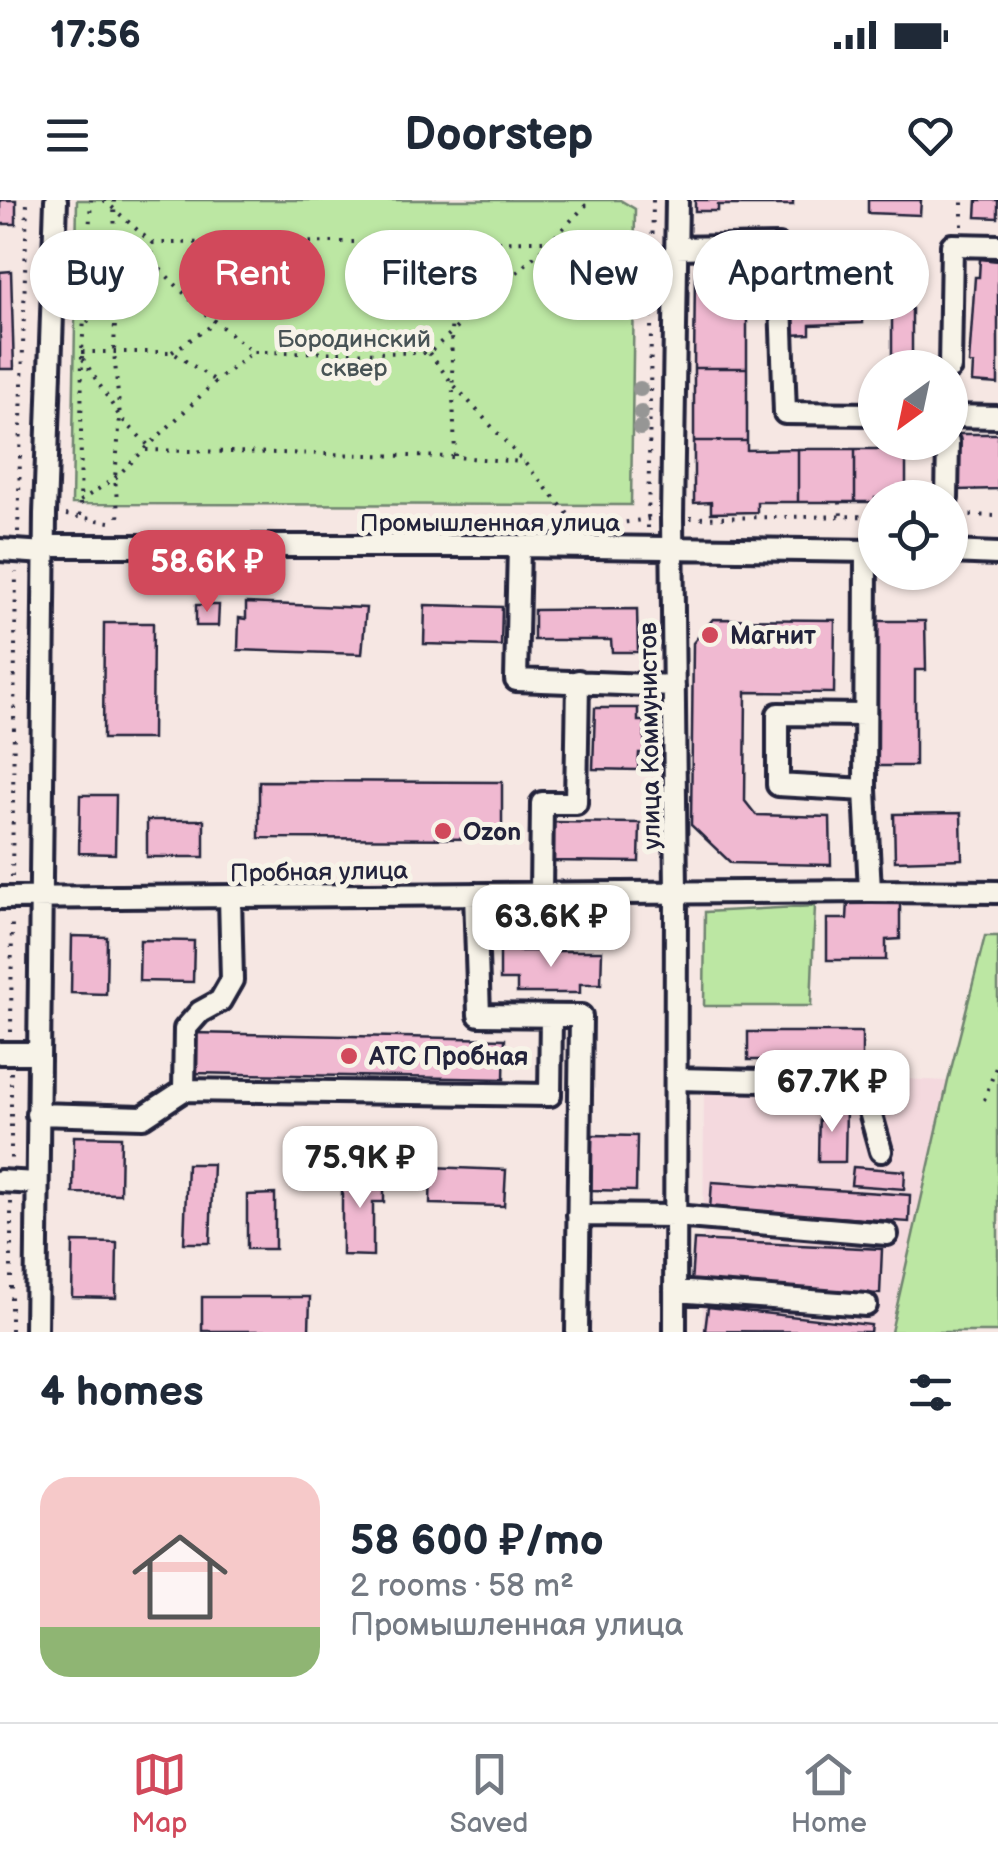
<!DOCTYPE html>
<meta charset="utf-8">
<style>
body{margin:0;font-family:"Balsamiq Sans",sans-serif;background:#f6f6f7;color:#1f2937;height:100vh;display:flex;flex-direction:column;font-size:38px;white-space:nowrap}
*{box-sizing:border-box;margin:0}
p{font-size:32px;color:#747a83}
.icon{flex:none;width:55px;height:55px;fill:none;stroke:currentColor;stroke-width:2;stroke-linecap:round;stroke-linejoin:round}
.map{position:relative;height:1132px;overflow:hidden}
.side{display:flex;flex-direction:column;background:#fff;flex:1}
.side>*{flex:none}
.top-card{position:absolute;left:30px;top:30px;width:940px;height:90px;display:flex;gap:20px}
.needle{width:65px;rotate:213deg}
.tools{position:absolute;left:858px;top:150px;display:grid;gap:20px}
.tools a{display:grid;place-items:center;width:110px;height:110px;border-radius:50%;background:#fff;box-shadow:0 2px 8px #0004;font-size:50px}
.price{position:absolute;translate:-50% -85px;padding:0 22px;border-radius:20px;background:#fff;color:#222;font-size:32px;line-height:65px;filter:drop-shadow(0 2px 5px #0008)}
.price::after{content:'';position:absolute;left:50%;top:60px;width:30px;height:22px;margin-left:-15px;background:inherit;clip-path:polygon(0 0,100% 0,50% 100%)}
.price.selected{background:#d1495b;color:#fff}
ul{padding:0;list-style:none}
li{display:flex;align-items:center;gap:30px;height:250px;padding:0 40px}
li+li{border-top:2px solid #e0e1e3}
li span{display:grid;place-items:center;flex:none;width:280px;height:200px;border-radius:30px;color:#555}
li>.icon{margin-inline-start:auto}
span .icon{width:120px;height:120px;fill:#fffc;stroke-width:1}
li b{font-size:42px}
h2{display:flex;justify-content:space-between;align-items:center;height:120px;padding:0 40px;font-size:42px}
.tag{padding:0 35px;border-radius:45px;background:#fff;box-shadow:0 2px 8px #0004;font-size:35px;line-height:90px}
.tag.selected{background:#d1495b;color:#fff}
.status{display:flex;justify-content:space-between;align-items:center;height:70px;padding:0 50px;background:#fff;direction:ltr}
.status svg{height:28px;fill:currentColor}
header{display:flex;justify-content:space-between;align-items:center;height:130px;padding:0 40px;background:#fff;font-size:45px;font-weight:700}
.dock{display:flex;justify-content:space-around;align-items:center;height:140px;border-top:2px solid #e0e1e3;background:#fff;font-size:28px;color:#747a83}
.dock a{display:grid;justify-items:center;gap:5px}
.dock .selected{color:#d1495b}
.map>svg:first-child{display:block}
.built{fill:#f4d9de}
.green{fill:#bce7a3;stroke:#6f846f;stroke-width:2.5}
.building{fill:#f0b9d1;stroke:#22223b;stroke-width:2.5}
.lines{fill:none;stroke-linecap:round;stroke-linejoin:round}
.minor-casing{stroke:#22223b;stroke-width:28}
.path{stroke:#22223b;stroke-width:4;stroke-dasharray:2.5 8;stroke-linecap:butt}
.minor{stroke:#f7f3e8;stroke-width:20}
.tree{fill:#969695}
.poi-dot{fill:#d1495b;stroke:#f7f3e8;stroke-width:4}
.labels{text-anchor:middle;stroke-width:10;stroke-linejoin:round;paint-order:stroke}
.park-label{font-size:25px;fill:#485355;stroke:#f7f3e8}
.street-label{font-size:25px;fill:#22223b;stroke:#f7f3e8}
.poi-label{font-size:25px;font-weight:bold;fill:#22223b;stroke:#f7f3e8;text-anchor:start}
</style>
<div class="status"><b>17:56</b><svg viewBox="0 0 49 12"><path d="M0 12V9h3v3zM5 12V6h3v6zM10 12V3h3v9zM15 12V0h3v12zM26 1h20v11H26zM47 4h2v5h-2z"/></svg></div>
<header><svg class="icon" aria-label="menu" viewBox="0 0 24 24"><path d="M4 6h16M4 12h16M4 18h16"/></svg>Doorstep<svg class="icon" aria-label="heart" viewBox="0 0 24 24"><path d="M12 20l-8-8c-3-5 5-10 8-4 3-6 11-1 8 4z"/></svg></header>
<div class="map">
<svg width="998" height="1132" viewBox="0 0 998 1132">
<rect width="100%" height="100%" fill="#f6e7e3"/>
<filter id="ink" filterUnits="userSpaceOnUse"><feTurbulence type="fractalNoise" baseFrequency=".01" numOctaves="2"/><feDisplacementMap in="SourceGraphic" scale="20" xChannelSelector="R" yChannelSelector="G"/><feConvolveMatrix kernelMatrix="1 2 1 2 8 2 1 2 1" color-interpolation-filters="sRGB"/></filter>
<g filter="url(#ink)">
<path class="built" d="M704,870L948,881L891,1132H703Z"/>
<path class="green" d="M77,0H620L635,9L631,305L72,304Z
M815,706L811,806H704L705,712Z
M985,736H998V1132H891L948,881Z"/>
<path class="building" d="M0,0H16V24H0Z
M695,0H793V5H718V11H695Z
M868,0H921L920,15L868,13Z
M977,0H998V18L976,17Z
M801,50L910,58L909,75L800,67Z
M980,59L998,61V184L972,182L973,164L969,163L975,77H979Z
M11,71L14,169H0V72Z
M695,71H747V168H694Z
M862,105L863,123L810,125V134L791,135V106Z
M892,109H912V168H892Z
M694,168H747V241H694Z
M956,234H998V289L957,290Z
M694,241H747V250L798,249V302H757V312L711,313V302L694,303Z
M798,249H855V302H798Z
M855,249H906V298H875V302H855Z
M246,403L366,408L362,454L238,450L239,418L246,419Z
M196,405H219L218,426H196Z
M425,405L502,407L501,446L424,444Z
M637,409L638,452H612L611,440H534V410Z
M713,419L835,420L834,493L746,492L745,601L756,615L830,617L831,665L731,663L691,625L693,443Z
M870,421H925L926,470H915V566H870Z
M104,423H153L152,539H103Z
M595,508H638V521H645L644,553H639L638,570L593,569Z
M259,581L502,582V639L259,638Z
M80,595H116L115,654L79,653Z
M961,613L962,659L895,661L894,614Z
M147,620H204V657H147Z
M547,622L640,623L639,662L547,661Z
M848,701H900V739L886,740V760H827V719H847Z
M72,736L107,737L106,794L71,793Z
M140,740L194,741L193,782L139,781Z
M500,751H602L601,784H580V793H517V780H500Z
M748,832H862V860H748Z
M193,833L505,839L504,879L193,873Z
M819,907H846L845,962H818Z
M592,935L637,936L636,991L591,990Z
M74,936L121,937L120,994L73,993Z
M187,964H213L210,1043H184Z
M431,967L506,970L504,1006L430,1004Z
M853,967L905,971L904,989L851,985Z
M342,973H384V1002H373V1056L342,1055Z
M712,982L910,995L909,1022L710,1009Z
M275,994V1049H247V995Z
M694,1040L882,1049L880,1094L691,1084Z
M73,1042L117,1043L116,1098L72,1097Z
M202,1097H310L309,1131H202Z
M708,1107L871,1125L870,1132L705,1131Z"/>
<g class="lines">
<defs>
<path id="minor" d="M676,48L779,46L785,213L875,214
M950,168L952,45L998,46
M950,216L998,217
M947,298L948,242
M45,346H519L875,351
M519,346L516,480L674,486
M0,350L45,353
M866,351L865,590L870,691
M950,352L998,354
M865,590L778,585V514L865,515
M475,694L479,815L581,816L577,1132
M541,694L542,603H576L578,481
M230,697L232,780L220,801L200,812L185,829L184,890L550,895L551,816
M0,698L870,691L998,692
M0,853H38
M676,879L862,883L881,951
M37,914L143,917L184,890
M0,981L37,983
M578,1015L675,1016L887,1034
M675,1091L866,1105
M36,1132L45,314L56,0
M675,1132L676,693L672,318L677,0"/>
</defs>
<use href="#minor" class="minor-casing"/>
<path class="path" d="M104,0L152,43L151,60L203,112L253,152L429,153L551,41L591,0
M114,0L116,90L114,152L120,217L115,278L119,324
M962,26V0
M152,43L551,41
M204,112L274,41
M87,123L116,90L151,60
M82,152H172L216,181
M172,152L214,124
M429,153L452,183L524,262L579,327
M83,159L120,217L149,246
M146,250L455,257L524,262
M455,256L451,133L456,41
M80,301L115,278L216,181L253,152
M840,302L841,316
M66,315L116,323
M960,315L998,316
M80,316L82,152L91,0
M690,318L875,316
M605,325L650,319
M648,328L653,0
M18,332L27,0
M12,677L16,372
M11,832L12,717
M11,872V962
M984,900L998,862
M11,1002V1132"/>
<use href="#minor" class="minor"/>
</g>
<g class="tree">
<circle cx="661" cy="67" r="8"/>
<circle cx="659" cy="88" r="8"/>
<circle cx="640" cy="189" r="8"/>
<circle cx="641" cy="213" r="8"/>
<circle cx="640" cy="228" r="8"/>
</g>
</g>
<g class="poi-dot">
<circle cx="710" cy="435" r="10"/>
<circle cx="443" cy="631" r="10"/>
<circle cx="349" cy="856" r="10"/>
</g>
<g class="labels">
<g class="park-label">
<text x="354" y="147">Бородинский<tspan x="354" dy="29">сквер</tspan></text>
</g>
<g class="street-label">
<text x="490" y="331">Промышленная улица</text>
<text transform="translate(649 536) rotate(-91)" y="9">улица Коммунистов</text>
<text transform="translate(319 671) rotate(-1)" y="9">Пробная улица</text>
</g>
<g class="poi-label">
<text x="730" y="444">Магнит</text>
<text x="463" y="640">Ozon</text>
<text x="369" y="865">АТС Пробная</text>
</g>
</g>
</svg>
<div class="tools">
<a><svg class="needle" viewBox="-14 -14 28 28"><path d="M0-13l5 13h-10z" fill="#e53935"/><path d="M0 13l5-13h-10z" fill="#747a83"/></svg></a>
<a><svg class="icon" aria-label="locate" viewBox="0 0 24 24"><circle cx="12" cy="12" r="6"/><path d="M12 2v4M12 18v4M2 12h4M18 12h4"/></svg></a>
</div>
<b class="price selected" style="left:207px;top:415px">58.6K ₽</b>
<b class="price" style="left:551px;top:770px">63.6K ₽</b>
<b class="price" style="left:832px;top:935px">67.7K ₽</b>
<b class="price" style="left:360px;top:1011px">75.9K ₽</b>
<div class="top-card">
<a class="tag">Buy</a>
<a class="tag selected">Rent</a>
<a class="tag">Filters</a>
<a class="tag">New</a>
<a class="tag">Apartment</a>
</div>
</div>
<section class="side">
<h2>4 homes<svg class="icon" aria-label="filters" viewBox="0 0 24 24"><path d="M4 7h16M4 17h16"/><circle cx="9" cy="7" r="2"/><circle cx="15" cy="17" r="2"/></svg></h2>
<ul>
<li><span style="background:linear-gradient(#f6c9c9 75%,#8fb573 0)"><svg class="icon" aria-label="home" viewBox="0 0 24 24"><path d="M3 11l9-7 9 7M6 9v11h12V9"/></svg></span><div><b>58 600 ₽/mo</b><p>2 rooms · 58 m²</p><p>Промышленная улица</p></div></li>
</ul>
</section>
<nav class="dock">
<a class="selected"><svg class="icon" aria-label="map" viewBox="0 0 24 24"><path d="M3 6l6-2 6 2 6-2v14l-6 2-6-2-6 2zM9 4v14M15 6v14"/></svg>Map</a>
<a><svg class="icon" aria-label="saved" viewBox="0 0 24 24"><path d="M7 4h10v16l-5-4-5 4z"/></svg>Saved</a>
<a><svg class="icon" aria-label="home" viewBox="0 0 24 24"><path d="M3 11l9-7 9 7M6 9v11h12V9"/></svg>Home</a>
</nav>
